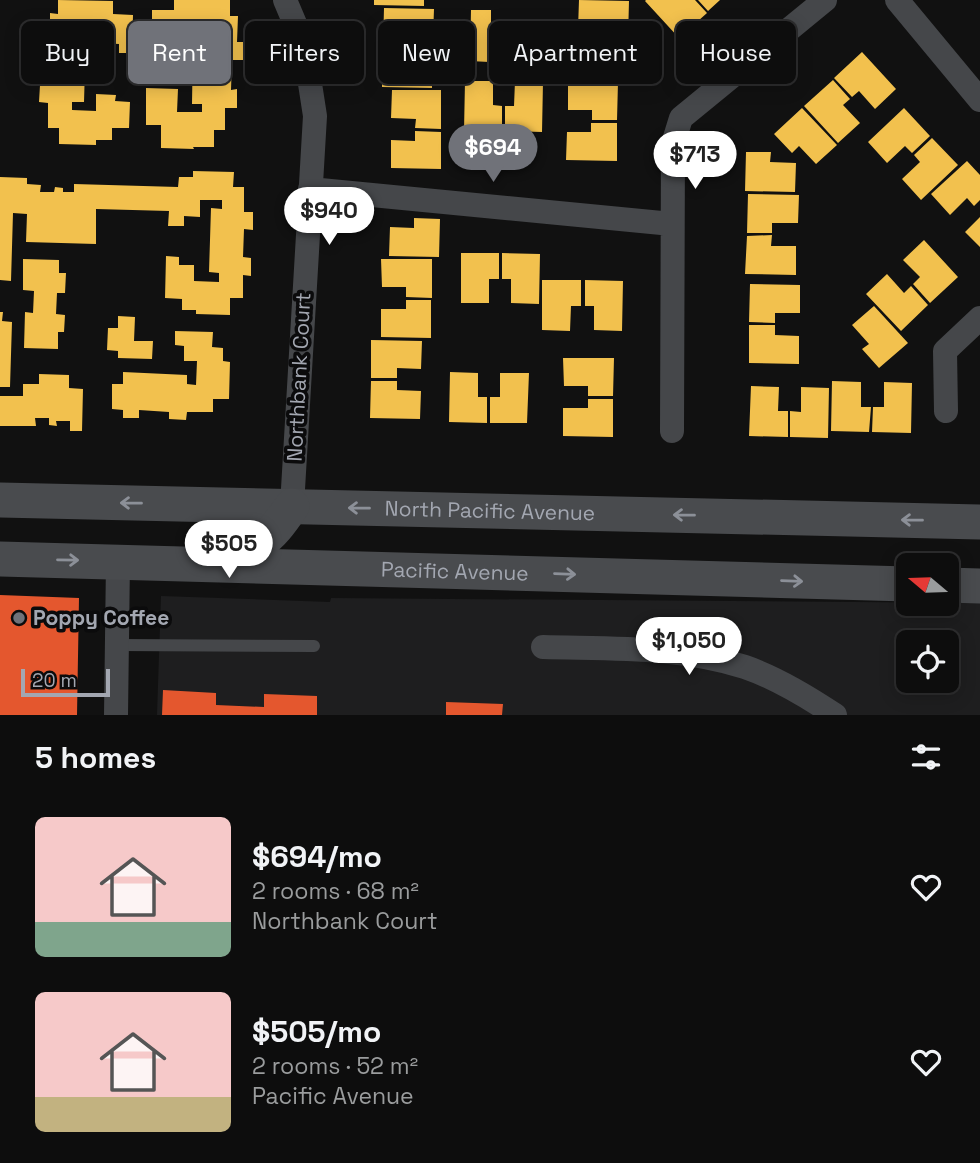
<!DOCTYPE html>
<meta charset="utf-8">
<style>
body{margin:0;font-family:"Space Grotesk",sans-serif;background:#161616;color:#f1f3f6;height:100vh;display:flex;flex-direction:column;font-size:26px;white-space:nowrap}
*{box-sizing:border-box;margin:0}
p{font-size:23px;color:#9a9c9d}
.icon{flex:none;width:38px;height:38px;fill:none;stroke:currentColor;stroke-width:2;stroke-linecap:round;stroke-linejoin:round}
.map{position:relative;height:715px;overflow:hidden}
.sheet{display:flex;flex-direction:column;background:#0d0d0d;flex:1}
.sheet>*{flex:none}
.guide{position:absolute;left:21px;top:21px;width:938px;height:63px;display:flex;gap:14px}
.needle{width:46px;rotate:289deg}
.controls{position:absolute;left:896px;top:553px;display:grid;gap:14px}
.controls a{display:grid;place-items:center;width:63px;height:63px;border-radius:10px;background:#0d0d0d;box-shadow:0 4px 18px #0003,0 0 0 2px #2d2d2e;font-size:35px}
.scale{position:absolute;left:21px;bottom:18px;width:89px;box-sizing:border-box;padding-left:7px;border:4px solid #a3a7b1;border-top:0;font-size:19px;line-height:24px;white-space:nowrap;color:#a3a7b1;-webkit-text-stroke:5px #0b0b0c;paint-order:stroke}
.price{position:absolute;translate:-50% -60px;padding:0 16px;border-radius:24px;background:#fff;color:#222;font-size:23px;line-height:46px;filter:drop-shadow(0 2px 4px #0008)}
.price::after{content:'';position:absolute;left:50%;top:42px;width:21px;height:16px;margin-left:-10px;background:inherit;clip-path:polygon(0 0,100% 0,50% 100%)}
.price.active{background:#707279;color:#fff}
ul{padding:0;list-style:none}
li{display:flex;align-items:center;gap:21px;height:175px;padding:0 35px}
li span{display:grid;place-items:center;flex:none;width:196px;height:140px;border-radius:10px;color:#555}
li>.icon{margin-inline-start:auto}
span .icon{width:84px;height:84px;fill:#fffc;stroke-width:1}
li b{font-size:30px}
h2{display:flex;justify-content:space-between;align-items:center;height:84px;padding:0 35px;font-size:30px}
.pill{padding:0 24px;border-radius:10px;background:#0d0d0d;box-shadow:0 4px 18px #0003,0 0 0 2px #2d2d2e;font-size:24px;line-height:63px}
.pill.active{background:#707279;color:#fff}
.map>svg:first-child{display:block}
.built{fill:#1e1e1f;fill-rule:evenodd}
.homes{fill:#f2c14e}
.shops{fill:#e4572e}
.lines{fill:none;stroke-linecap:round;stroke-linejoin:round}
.service{stroke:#45474a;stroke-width:12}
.minor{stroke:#45474a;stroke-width:24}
.secondary{stroke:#494b4e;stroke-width:35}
.oneway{stroke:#8c9098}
.poi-dot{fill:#707279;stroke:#0b0b0c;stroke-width:2.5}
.labels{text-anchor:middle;stroke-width:7;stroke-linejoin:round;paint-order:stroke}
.street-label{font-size:21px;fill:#a3a7b1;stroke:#0b0b0c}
.poi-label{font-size:21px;font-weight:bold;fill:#a3a7b1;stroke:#0b0b0c;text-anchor:start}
</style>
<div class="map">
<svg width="980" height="715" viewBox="0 0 980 715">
<rect width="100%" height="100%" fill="#111"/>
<path class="built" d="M161,596L330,602L331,598L980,603V715H157ZM908,642H947V681H908Z"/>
<path class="homes" d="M58,0L113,1V14L133,15L132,53H119V44L99,43L100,26L75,25L74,34H86L84,102H72V110L96,111V94L116,95L115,101L130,102L129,128H112V140H96V145L59,144V128H48V103L39,102L40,85H48L49,56H42L43,36L50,37V13L58,14Z
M174,0H230V16H238L237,42H245L244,60H232L231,90L237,89V108H225V130H214V147H193L194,149L161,148V125H146V88L178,89L177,112H202V104H192L193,38H208V28L188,29V42L175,43V50H152V10H174Z
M374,0H424V6L374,5Z
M579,0L629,1L628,39H603V29H578Z
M646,0H695L707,13L679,38L645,1Z
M698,0H720L708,11Z
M384,8L434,9L433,37L409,36V47H383Z
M471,10H491V37H500L499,56H490L489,62L470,61Z
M602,41L628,42V79H577L578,50L602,51Z
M383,49L409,50L408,59H432V88L382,87Z
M862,52L896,89L875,109L859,91L852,97L834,78Z
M833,80L850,99L843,105L860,123L838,143L804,106Z
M465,81H493V105L502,106V131H464Z
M515,81L543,82L542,132L505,131V106H514Z
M568,82H618L617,120H592V110H568Z
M392,90H441V129L415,128L416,119L391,118Z
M802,108L837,145L816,164L799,146L792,153L774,134Z
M904,108L930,136L912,153L905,146L887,163L868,142Z
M591,123H617V161L566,160L567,132H591Z
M415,131L441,132V169L391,168V140L415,141Z
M932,138L958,165L921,200L902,179L920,162L914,155Z
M746,152H771L770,162L796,163L795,192L745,191Z
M967,161L980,175V200L974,206L967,198L950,215L931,194Z
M193,171L234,172L233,187H244V212H253V230L244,229L243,257L251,258V276L243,275V298H230V315L196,314V310H182V299L165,298L166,256L179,257V265H194V281L219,282V273L209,272L211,208L222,209V200H200V217L184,216V226H168L169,211L96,209V244L26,242L27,214L13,213L11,281L0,280V177L27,178V184L41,185L40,192H54L55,187L63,188V192H74V184L178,187L179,177H193Z
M748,194L799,195L798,223H772V233H747Z
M980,217V247L965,232Z
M414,218L440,219L439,257L389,256L390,227L414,228Z
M772,235L771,246H796V275L745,274L747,236Z
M924,240L958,277L930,303L913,284L920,277L903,260Z
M461,253H499V279H489V303H461Z
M502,253L540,254L539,304L511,303V279H502Z
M23,259L59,260V273H66L65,293H57L56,314L65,315L64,332H58V349L24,348L25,312L33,313L34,291L23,290Z
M381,259H432V298L406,297V287H382Z
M887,274L904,293L911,286L928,305L901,331L866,294Z
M542,280H581V306H571L570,331L542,330Z
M585,280L623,281L622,331L594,330V306H585Z
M750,284L800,285V313H775V323L749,322Z
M406,300H431V338L381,337V309H406Z
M874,306L908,343L879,368L862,349L869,344L852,325Z
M0,312H3L2,321L12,322L10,387H0Z
M118,316L135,317L134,341H153L152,359L118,358V351L107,350L108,328H118Z
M749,325H775V335L799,336V364L749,363Z
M175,331L213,332L212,347L223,348V361L230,362L229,399H213V412H187L186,420L169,419V412L139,410V418H123V410L112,409V384H123V372L187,375V384L196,385L197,361H184V346L175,345Z
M371,340L422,341L421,369L397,368V378H371Z
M563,358H614L613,396H588V386H564Z
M450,372L478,373V397H487V423L449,422Z
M500,373H529L527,423H490V397H500Z
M39,374L69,375V388L83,389L82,431H70V421H56L57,426L49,425V418H35L36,426H0V396H23V384H39Z
M371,381H397V390L421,391L420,419L370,418Z
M832,381L861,382V407H871L869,432L831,431Z
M884,382L912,383L911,433L872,432L873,407H884Z
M751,386L779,387L778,411H788V437L749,436Z
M801,387L829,388L828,438L790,437V411L801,412Z
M588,399H613V437L563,436V408H588Z"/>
<path class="shops" d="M0,595L79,598L77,715H0Z
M163,690L216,693V705L264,707V694L317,696V715H162Z
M446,702L503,704L502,715H446Z"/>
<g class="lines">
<path class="service" d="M117,645L314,646"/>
<path class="minor" d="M285,0L304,45L315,116L292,506
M897,0L980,100
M310,189L672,224
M946,411L945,351L980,318
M672,431L673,144L681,118L825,0
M543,647C611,649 680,646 745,667C777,678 808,697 835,715
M116,715L118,561"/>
<g class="secondary">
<path id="s1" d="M0,500L980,522"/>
<path d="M216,553C259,549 268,541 292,506"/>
<path id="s2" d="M0,559L908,584"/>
<path d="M947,585L980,586"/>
</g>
</g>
<defs><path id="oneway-shaft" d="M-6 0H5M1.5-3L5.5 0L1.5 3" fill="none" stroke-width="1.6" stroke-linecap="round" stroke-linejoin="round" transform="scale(1.75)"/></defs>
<g class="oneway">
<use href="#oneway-shaft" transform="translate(131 503) rotate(-179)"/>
<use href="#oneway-shaft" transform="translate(359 508) rotate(-179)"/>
<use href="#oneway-shaft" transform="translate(684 515) rotate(-179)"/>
<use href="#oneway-shaft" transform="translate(912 520) rotate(-179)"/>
<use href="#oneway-shaft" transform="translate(68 560) rotate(1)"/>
<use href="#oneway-shaft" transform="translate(565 574) rotate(2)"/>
<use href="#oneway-shaft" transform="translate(792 581) rotate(2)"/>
</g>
<circle class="poi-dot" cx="19" cy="618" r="7"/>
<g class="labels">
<g class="street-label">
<text transform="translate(299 377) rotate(-87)" y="7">Northbank Court</text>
<text dy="7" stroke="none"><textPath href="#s1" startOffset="490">North Pacific Avenue</textPath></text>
<text dy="7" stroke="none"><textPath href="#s2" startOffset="455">Pacific Avenue</textPath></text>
</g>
<g class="poi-label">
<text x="33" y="625">Poppy Coffee</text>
</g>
</g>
</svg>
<div class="controls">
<a><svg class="needle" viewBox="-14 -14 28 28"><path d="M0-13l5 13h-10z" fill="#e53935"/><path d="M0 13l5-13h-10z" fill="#9a9c9d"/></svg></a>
<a><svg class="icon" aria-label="locate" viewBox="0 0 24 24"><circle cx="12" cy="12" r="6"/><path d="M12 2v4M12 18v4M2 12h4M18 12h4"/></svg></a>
</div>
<div class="scale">20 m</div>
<b class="price active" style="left:493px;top:184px">$694</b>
<b class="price" style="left:695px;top:191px">$713</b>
<b class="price" style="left:329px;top:247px">$940</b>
<b class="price" style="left:229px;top:580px">$505</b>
<b class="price" style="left:689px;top:677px">$1,050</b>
<div class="guide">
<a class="pill">Buy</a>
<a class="pill active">Rent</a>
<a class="pill">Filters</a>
<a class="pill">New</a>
<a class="pill">Apartment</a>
<a class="pill">House</a>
</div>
</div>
<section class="sheet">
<h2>5 homes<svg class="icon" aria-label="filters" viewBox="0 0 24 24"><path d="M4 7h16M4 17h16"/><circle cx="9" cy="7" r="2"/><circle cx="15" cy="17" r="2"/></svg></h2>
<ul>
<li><span style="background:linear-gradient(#f6c9c9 75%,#7fa58c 0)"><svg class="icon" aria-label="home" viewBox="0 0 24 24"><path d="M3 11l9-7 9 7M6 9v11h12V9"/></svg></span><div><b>$694/mo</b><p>2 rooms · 68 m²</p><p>Northbank Court</p></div><svg class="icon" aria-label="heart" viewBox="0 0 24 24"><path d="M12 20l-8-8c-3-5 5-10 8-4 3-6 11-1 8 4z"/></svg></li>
<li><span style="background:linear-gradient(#f6c9c9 75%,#c2b280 0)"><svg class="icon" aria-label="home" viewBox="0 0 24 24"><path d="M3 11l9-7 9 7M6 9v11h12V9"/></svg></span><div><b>$505/mo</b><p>2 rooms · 52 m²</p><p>Pacific Avenue</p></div><svg class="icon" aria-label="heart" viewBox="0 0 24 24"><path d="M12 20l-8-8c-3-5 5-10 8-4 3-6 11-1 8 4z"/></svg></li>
</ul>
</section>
